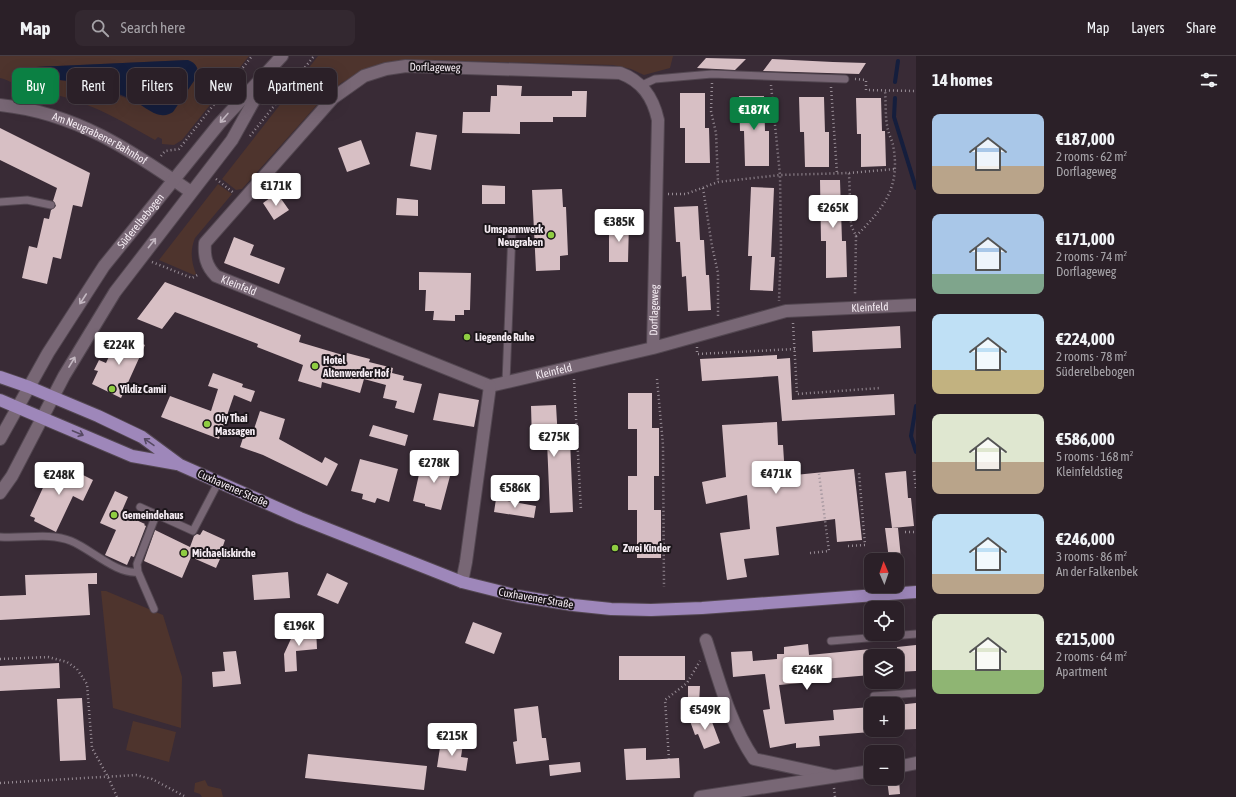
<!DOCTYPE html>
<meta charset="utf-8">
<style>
body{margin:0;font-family:"Asap Condensed",sans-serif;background:#332830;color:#f1f3f6;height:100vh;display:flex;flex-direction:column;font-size:15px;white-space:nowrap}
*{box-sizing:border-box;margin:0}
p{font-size:13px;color:#a6a3a8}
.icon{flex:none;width:22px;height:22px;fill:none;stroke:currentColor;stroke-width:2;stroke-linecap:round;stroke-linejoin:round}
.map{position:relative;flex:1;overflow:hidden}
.drawer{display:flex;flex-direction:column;background:#2b2028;width:320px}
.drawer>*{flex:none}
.hud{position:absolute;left:12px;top:12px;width:380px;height:36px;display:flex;gap:8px}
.needle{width:26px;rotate:358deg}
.fabs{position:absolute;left:864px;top:497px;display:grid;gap:8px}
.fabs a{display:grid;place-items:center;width:40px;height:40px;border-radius:8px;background:#2b2028;box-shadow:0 4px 16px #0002,0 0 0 1px #473e45;font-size:20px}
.price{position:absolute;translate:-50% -34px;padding:0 9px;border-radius:4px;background:#fff;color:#222;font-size:13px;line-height:26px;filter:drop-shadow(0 1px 2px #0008)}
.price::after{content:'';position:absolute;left:50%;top:24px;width:12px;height:9px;margin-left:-6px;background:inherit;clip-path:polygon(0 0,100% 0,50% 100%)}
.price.on{background:#0b8043;color:#fff}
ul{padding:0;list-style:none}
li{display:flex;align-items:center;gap:12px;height:100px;padding:0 16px}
li span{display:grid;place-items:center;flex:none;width:112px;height:80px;border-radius:8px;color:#555}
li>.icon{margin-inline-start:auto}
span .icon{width:48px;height:48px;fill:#fffc;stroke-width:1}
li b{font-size:17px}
h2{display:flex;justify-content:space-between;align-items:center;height:48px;padding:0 16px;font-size:17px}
.pill{padding:0 14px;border-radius:8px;background:#2b2028;box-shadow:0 4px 16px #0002,0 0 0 1px #473e45;font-size:14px;line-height:36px}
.pill.on{background:#0b8043;color:#fff}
header{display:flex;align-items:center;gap:24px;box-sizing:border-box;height:56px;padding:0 20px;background:#2b2028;border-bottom:1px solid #473e45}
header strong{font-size:19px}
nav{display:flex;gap:22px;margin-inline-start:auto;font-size:14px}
.search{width:280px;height:36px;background:#332830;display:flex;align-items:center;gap:10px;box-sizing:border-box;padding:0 14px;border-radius:8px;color:#a6a3a8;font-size:15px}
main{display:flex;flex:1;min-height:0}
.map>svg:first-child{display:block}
.green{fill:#4e342d;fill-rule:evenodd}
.water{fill:#151e3d}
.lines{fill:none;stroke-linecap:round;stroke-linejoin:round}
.stream{stroke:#151e3d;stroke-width:4}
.building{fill:#d7bfc4}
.lane-casing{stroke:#534751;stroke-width:9}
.street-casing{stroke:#534751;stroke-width:14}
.secondary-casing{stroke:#534751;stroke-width:14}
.primary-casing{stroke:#534751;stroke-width:14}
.path{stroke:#978c95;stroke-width:2.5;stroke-dasharray:1 3;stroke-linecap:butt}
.lane{stroke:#786775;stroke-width:7}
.street{stroke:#786775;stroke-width:12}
.secondary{stroke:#786775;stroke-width:12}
.primary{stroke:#9e87ba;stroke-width:12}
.oneway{stroke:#c3b7c1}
.oneway2{stroke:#564963}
.poi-dot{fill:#8fcd42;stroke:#1c161b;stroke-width:1.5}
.labels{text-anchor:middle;stroke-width:4;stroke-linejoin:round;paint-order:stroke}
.street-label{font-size:11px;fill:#f5ecf3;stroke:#1c161b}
.poi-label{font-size:11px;font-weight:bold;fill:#f5ecf3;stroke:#1c161b;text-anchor:start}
</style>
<header>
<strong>Map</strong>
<div class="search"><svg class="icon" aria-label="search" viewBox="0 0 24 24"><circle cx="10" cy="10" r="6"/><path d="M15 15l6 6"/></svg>Search here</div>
<nav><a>Map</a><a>Layers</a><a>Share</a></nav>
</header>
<main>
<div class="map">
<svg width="916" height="741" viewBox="0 0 916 741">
<rect width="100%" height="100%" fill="#392b36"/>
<path class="green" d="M0,0H249L182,84L174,89L162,88V83L158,81L155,84C125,67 97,50 64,41C52,37 40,36 28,34C18,32 11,24 0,22ZM188,4L160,59C122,38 85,24 40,23L36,19L37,11Z
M318,0H673L670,12L644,19L631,13L613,9L424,4L386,6L369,12L341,27L316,50L242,133L236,134L222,123Z
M218,128L232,138L195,182C190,194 191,205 196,218L194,219L159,204Z
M101,535H106L163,559L182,621L181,672L113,652Z
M133,665L176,676L169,706L126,694Z
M205,724L208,730L221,733L223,741H202L200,738L194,736L195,727Z"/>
<path class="water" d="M188,4C196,7 198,11 198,19L173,56C169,58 166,60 161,59C151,58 140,47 131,43C102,30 72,23 40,23L36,19V11Z"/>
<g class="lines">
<path class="stream" d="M895,26L898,5
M895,42L894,61L916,132
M916,350L911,380L916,396"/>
</g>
<path class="building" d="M706,2L746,3L735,14L697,12Z
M772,3L833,6L866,7L859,18L763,15Z
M497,29L522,30L521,40H572V35H587L586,61H553V66H520V78L462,77L463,56H490L491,40H497Z
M680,37H705V72H709L710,107H685V72H680Z
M739,40H764L765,75H769V110H745L744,75H740Z
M799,41H824L825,76H829V111H805L804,76H800Z
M856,42H881L882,75H885L886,110L861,111V78H857Z
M0,72L90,117L82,151L73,149L61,203L53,201L47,228L22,222L29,190L37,192L44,162L49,163L51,154L56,150L53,145L57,132L0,104Z
M416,76L437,79L431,114L410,110Z
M361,84L370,108L347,116L338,92Z
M820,124H840L842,185H846L847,221L826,222V185H821Z
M482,129L505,130V148H482Z
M751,131L774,132L771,201H775L773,235L750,234L752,200H748Z
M562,133L563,151H566L568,199L560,200V214L536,215L532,134Z
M277,137L289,154L274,164L263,147Z
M397,142L418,144V160L396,159Z
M698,150L700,184H704L706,219H709L711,254L688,255L686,220L682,221L680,186H676L674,151Z
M615,166L629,167L628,206H609V177H615Z
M234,181L254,189L250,199L285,212L279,228L224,207Z
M419,216L471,217L470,254H464V259H455V265L433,264L434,255H425L426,234H419Z
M165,226L301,279L299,286L346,300L347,297L370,303L369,306L393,312L392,317L404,320L403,324L422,328L414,357L395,352L397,345L383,342L386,329L364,323L360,337L322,326L321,332L298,325L303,309L257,291L258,288L175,256L162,273L137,263Z
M900,270L901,292L813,296L812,275Z
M119,279H124L145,289L121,342L92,328L98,315L94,314L99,304L106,307Z
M777,299V303L790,302L792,344L894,338L895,359L782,365L778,320L702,325L700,303Z
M213,317L243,328L242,331L255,335L251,346L234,339L219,383L161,361L170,340L211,355L218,333L208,330Z
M439,337L479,344L474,371L433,364Z
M628,337H652V372H659V420H654V454H661V502H637V454H628V420H637V373H628Z
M556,349L558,384H570L573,456L550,457L547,385H532L531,350Z
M260,355L285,363L279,383L322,407L325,401L338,408L327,430L263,399L240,391L246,373L253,376Z
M777,366L778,389H783L785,420L854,413L862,484L837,486L835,463L776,471L779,499L744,503L747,521L727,524L720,477L750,473L747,439L706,448L702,426L726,421L722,369Z
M373,369L408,379L405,390L369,380Z
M436,401L454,405L441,454L425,450V448L413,445L420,414L432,417Z
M360,403L398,413L389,446L377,442L375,447L362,443L363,438L351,435Z
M61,408L93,424L83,445L73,440L56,476L34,465L35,462L30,460L52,412L57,414Z
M906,415L908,442H911L914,470L892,472L885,417Z
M115,435L128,441L121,457L145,468L144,469L146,470L134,501L131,500L127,509L105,499L116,474L100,467Z
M496,443L536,450L534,462L494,456Z
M885,472H898L901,502L889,503Z
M155,474L190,491L194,480L197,478L200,479L203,474L225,484L222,493L224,494L216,512L191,501L182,522L144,505Z
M288,516L290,542L254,544L252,519Z
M97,517V528H88L90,559L0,564V540L26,539L25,519Z
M327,517L348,527L338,548L317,539Z
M473,566L502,577L494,598L465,587Z
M316,572L317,593L296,595L297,615L285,616L284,598L295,574Z
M808,588L809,599L871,593V619L811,624L812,626L779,629L785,668L834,664L833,654L871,651V676L819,680L820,690L796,692V687L770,692L763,654L770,653L765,618L733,621L731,596L752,595L753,605L777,603V598H784V591Z
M916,589V615L897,616V591Z
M236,595L241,628L213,631L212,616L225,615L223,596Z
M619,600H685V624H619Z
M59,607L60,632L0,635V610Z
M688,630H700L699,648H688Z
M82,642L86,704L60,705L57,643Z
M916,647V673L897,674V649Z
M538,650L542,682H546L549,704L516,708L513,686L517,685L514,653Z
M709,658L720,687L704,693L698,678L695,679L690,665Z
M441,685L463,688L461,701L468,702L466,715L437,711Z
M646,692V704L679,702L680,722L626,724L624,693Z
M308,698L427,710L424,734L305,722Z
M580,706L581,716L550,720L549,709Z
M899,723L900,738L889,739L887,724Z"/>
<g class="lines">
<defs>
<path id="lane" d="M642,29L655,23L712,18L845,23
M0,146L27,144L51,149
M506,326L512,175
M140,451L193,475L219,425
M0,481C23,483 49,476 71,485C91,493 117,519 138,516
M154,553L138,516L137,508L156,459
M831,585L916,578
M874,640L916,637"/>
<g id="street">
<path id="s1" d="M0,49C76,57 131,94 191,136"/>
<path id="s2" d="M653,292L658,64C653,41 642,25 620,17L406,10L386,13L364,20L333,42L205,187C204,200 206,210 216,220L490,330L653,292L786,255L916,249"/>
<path d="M462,526L466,506L490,330"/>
<path d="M706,584C719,624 730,668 754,703L833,720"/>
<path d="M897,711L916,707"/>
<path d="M700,741L871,715"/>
</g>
<g id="secondary">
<path id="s3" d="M0,383L48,297L104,210L219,68L282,0"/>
<path d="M0,437L12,420L64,320L115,236L232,84L271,14"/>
</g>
<path id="primary" d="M0,321L29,331L98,360L142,381L180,409L300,462L462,526L518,540L573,549L611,553L651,554L702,552L916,536
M0,344L132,400L177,408"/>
</defs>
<use href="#lane" class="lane-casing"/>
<use href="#street" class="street-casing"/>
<use href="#secondary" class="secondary-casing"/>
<use href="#primary" class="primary-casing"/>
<path class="path" d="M855,23L866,24V34L916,35
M712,27L711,55L716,77L718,126
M771,29L780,119L781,191L779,245
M831,31L837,117
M250,80L314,0
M161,100L165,95L179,93L252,0
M849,117L895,113
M216,123L234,137
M703,132L712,190L718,217V262
M668,138H686L718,126L780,119L849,117L851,169L856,180L855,239
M856,180C884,152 901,131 893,89C892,84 889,79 888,74C885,62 886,47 885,34
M152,206L192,222L199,218
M793,267L797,338L880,332
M697,291V298L795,293
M574,323L581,454
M657,323L663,389L664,531
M914,415L916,432
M905,476H916
M848,490L865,489L859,417
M810,497L829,495L819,418
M0,603L48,601L67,606L77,613L87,628L92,692L108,721L117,741
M669,703L665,644L687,627L700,605
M0,727L136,719L152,723L186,741
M834,732L835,741"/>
<use href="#lane" class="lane"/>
<use href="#street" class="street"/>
<use href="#secondary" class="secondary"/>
<use href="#primary" class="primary"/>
</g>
<defs><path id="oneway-shaft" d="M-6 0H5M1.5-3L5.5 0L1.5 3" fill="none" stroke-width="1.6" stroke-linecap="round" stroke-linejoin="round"/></defs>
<g class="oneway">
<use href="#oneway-shaft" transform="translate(224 62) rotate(131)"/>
<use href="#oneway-shaft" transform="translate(152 187) rotate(-52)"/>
<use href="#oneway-shaft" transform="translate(83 243) rotate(123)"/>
<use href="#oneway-shaft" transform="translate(72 306) rotate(-59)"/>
</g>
<g class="oneway2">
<use href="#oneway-shaft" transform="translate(78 377) rotate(23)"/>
<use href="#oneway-shaft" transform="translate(149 386) rotate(-145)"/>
</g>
<g class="poi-dot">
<circle cx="551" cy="179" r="4"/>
<circle cx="467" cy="281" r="4"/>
<circle cx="315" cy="310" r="4"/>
<circle cx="112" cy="333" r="4"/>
<circle cx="207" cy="368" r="4"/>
<circle cx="114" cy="459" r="4"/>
<circle cx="615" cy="492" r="4"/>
<circle cx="184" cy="497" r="4"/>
</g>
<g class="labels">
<g class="street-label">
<text transform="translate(435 11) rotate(1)" y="4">Dorflageweg</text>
<text dy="4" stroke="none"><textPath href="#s1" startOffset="106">Am Neugrabener Bahnhof</textPath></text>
<text dy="4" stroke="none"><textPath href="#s3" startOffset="260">Süderelbebogen</textPath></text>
<text dy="4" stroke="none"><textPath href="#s2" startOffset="841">Kleinfeld</textPath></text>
<text dy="4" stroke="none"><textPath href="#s2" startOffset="1501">Kleinfeld</textPath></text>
<text dy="4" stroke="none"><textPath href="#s2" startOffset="38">Dorflageweg</textPath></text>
<text dy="4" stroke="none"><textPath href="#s2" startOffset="1177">Kleinfeld</textPath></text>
<text transform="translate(233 432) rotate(24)" y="4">Cuxhavener Straße</text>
<text transform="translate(536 542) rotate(10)" y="4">Cuxhavener Straße</text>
</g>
<g class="poi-label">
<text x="543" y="177" text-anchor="end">Umspannwerk<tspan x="543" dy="13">Neugraben</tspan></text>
<text x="475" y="285">Liegende Ruhe</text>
<text x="323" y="308">Hotel<tspan x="323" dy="13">Altenwerder Hof</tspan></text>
<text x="120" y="337">Yildiz Camii</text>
<text x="215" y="366">Oiy Thai<tspan x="215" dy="13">Massagen</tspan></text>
<text x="122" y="463">Gemeindehaus</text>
<text x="623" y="496">Zwei Kinder</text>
<text x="192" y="501">Michaeliskirche</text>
</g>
</g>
</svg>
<div class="fabs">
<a><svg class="needle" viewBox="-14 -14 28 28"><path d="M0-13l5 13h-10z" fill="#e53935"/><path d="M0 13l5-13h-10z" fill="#a6a3a8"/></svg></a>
<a><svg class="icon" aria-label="locate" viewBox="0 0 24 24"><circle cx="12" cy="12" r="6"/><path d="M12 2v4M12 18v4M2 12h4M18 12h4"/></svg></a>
<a><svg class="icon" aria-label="layers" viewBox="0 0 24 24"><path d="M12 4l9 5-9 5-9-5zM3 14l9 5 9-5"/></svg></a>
<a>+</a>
<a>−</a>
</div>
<b class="price on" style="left:754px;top:75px">€187K</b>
<b class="price" style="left:276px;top:151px">€171K</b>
<b class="price" style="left:833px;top:173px">€265K</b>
<b class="price" style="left:619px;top:187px">€385K</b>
<b class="price" style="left:119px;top:310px">€224K</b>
<b class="price" style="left:554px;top:402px">€275K</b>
<b class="price" style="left:434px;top:428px">€278K</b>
<b class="price" style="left:776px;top:439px">€471K</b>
<b class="price" style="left:59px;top:440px">€248K</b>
<b class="price" style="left:515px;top:453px">€586K</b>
<b class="price" style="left:299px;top:591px">€196K</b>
<b class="price" style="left:807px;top:635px">€246K</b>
<b class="price" style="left:705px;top:675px">€549K</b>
<b class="price" style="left:452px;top:701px">€215K</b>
<div class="hud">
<a class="pill on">Buy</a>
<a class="pill">Rent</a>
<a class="pill">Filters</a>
<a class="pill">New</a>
<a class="pill">Apartment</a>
</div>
</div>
<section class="drawer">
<h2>14 homes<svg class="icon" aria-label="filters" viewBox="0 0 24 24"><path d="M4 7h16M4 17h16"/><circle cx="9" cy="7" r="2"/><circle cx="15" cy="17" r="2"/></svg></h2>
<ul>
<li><span style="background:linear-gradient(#a9c7e8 65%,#b9a48a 0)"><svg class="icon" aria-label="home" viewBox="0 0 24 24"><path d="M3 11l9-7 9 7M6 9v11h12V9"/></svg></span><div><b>€187,000</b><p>2 rooms · 62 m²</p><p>Dorflageweg</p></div></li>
<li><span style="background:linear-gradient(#a9c7e8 75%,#7fa58c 0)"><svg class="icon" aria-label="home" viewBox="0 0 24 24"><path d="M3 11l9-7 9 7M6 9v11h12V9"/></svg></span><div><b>€171,000</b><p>2 rooms · 74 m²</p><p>Dorflageweg</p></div></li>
<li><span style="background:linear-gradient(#bfe0f5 70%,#c2b280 0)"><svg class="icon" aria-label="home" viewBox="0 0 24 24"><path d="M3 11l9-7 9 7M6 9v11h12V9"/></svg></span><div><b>€224,000</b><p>2 rooms · 78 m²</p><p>Süderelbebogen</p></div></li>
<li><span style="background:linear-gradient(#dfe7d0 60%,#b9a48a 0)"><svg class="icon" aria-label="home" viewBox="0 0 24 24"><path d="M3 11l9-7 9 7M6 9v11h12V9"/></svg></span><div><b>€586,000</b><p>5 rooms · 168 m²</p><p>Kleinfeldstieg</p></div></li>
<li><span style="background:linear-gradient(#bfe0f5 75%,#b9a48a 0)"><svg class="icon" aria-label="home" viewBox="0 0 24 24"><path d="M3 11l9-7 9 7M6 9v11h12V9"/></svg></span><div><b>€246,000</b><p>3 rooms · 86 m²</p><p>An der Falkenbek</p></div></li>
<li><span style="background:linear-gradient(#dfe7d0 70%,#8fb573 0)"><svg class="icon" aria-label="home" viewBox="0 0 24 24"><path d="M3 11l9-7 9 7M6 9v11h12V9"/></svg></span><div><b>€215,000</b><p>2 rooms · 64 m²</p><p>Apartment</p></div></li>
</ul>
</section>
</main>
